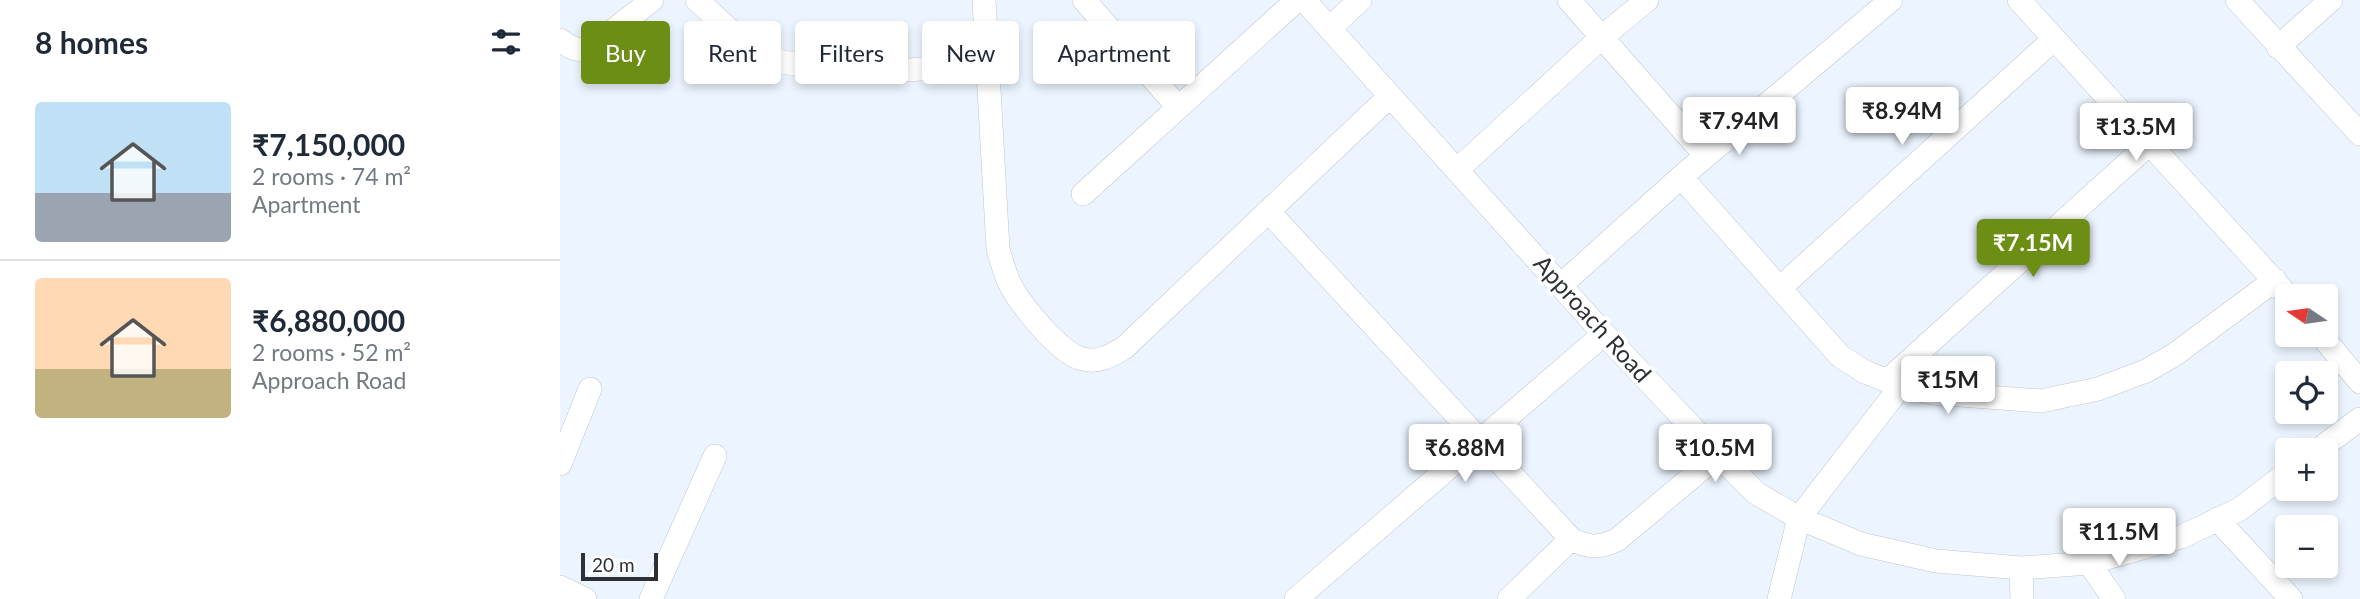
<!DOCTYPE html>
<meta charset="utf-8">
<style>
body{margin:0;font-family:Lato,sans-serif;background:#f6f6f7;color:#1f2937;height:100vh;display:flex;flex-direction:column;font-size:26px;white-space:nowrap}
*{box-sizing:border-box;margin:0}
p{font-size:23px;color:#747a83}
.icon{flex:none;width:38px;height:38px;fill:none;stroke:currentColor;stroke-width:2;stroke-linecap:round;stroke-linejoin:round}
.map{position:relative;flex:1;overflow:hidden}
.details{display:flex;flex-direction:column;background:#fff;width:560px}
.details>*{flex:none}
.banner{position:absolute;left:21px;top:21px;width:665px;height:63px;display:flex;gap:14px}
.needle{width:46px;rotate:283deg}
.fabs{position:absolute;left:1715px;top:284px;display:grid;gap:14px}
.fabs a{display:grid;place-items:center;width:63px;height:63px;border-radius:7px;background:#fff;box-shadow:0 4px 10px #0003;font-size:35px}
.scale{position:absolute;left:21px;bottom:18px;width:77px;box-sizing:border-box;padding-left:7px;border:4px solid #2d3034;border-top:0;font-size:19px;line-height:24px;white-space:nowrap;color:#2d3034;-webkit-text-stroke:5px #fff;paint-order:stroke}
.price{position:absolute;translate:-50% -60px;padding:0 16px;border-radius:7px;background:#fff;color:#222;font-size:23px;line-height:46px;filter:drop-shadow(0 2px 4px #0008)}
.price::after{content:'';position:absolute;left:50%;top:42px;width:21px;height:16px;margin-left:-10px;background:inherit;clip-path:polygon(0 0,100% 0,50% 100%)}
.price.active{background:#6c8e14;color:#fff}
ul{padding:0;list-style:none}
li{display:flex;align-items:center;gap:21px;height:175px;padding:0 35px}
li+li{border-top:2px solid #e0e1e3}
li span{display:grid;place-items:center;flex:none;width:196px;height:140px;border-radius:7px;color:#555}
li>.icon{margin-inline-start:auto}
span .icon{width:84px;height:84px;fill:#fffc;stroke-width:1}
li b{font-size:30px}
h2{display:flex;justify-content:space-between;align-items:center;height:84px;padding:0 35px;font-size:30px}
.tag{padding:0 24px;border-radius:7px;background:#fff;box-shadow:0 4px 10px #0003;font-size:24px;line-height:63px}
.tag.active{background:#6c8e14;color:#fff}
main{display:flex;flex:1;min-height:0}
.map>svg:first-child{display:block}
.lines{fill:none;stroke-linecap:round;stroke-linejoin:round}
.minor-casing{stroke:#bec6d0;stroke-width:24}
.minor{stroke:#fff;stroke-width:23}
.labels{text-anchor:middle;stroke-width:7;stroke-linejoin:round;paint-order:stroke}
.street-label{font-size:24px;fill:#2d3034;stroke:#fff}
</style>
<main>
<section class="details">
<h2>8 homes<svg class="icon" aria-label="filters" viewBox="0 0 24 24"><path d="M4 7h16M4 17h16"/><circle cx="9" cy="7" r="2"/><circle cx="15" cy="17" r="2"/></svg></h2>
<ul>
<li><span style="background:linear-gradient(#bfe0f5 65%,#9aa5b1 0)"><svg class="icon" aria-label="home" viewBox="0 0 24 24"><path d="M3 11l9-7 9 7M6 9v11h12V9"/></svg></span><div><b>₹7,150,000</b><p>2 rooms · 74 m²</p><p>Apartment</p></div></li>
<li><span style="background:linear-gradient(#ffd9b3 65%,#c2b280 0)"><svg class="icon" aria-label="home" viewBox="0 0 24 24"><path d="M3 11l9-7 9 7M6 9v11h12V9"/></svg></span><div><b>₹6,880,000</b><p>2 rooms · 52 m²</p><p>Approach Road</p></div></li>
</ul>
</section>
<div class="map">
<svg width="1800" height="599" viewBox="0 0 1800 599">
<rect width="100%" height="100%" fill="#ecf5ff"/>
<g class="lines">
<defs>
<path id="minor" d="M137,0L193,52L209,60L270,69L349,70L427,63
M424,0L438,249C441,259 444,270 448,280C458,302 500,355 523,359C539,363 550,356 564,348L830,96
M524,0L618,107
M744,0L1044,334L1158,455L1196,493L1239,518L1301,544L1376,561L1461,568L1529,563L1621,537L1680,509L1727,473
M1009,0L1146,156
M1459,0L1728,296
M1677,0L1800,134
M770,28L800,0
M0,40C11,48 17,52 31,48L92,0
M1718,47L1771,0
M897,170L1042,37L1087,0
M1121,177L1280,356L1305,372L1341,386L1373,393L1481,401L1538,389L1586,371L1614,355L1715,280
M523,194L737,0
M708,211L1011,539C1029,548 1039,548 1057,540L1158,455
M1001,285L1121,177L1331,0
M1220,288L1494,39
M1760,334L1800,382
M1327,381L1589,144
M1758,450L1800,419
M0,464L30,389
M1657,519L1731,599
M1529,563L1554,599
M1461,568L1462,599
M0,587L25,599
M91,599L155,456
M736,599L1044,334
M949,599L1011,539
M1219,599L1239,518L1341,386"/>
</defs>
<use href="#minor" class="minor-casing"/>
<use href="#minor" class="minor"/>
</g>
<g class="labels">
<g class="street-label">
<text transform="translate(1032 319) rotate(48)" y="8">Approach Road</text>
</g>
</g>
</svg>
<div class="fabs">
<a><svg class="needle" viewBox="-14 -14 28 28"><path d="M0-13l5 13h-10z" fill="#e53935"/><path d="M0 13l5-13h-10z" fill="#747a83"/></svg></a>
<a><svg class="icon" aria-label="locate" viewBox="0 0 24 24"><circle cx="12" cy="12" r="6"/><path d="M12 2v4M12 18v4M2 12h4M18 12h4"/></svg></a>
<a>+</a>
<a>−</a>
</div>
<div class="scale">20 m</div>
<b class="price" style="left:1342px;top:147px">₹8.94M</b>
<b class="price" style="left:1179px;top:157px">₹7.94M</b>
<b class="price" style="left:1576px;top:163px">₹13.5M</b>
<b class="price active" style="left:1473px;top:279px">₹7.15M</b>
<b class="price" style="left:1388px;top:416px">₹15M</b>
<b class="price" style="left:905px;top:484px">₹6.88M</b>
<b class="price" style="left:1155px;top:484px">₹10.5M</b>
<b class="price" style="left:1559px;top:568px">₹11.5M</b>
<div class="banner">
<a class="tag active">Buy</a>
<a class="tag">Rent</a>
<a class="tag">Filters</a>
<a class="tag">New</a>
<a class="tag">Apartment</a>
</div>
</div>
</main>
